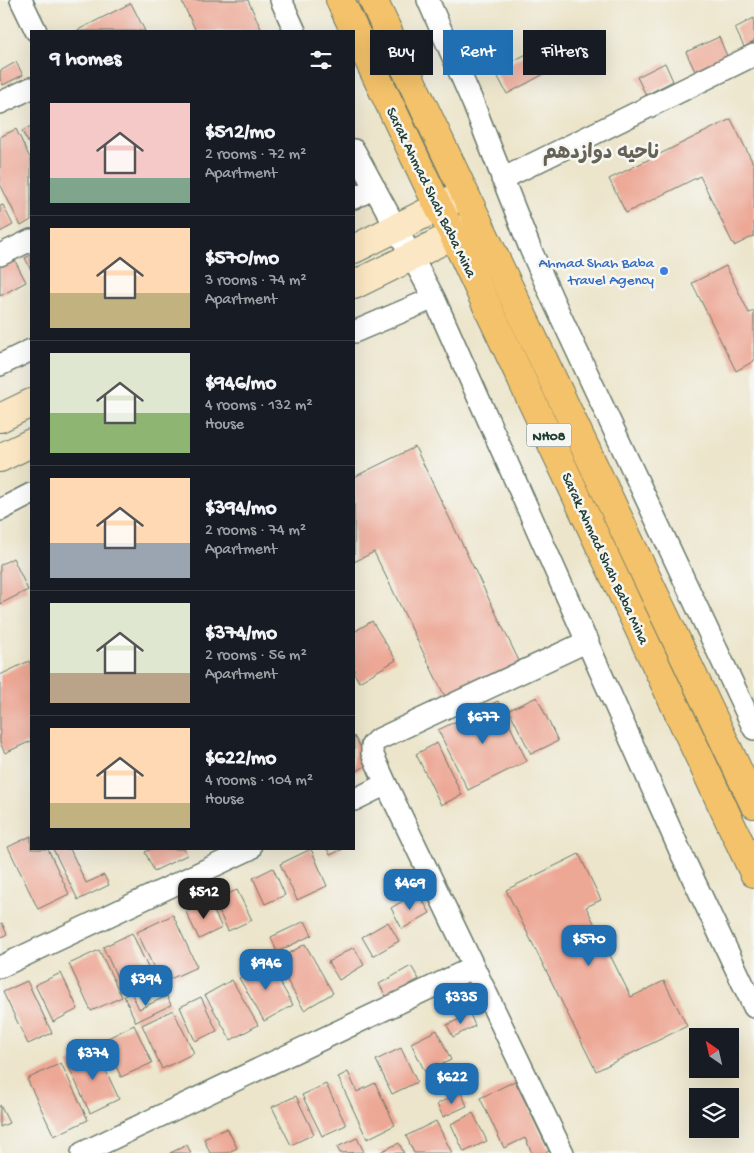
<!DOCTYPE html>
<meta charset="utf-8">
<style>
body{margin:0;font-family:"Gochi Hand","Playpen Sans Arabic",sans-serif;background:#20242c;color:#f1f3f6;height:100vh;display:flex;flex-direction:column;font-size:19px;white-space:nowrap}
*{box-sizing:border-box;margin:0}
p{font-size:16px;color:#9ea1a6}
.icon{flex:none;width:28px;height:28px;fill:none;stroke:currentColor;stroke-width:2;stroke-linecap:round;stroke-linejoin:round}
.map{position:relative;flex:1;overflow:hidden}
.sheet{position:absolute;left:30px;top:30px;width:325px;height:820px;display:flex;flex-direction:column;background:#171b24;border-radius:0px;box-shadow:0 5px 20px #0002}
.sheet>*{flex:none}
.banner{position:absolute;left:370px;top:30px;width:309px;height:45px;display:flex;gap:10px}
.needle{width:32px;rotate:326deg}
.controls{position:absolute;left:689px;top:1028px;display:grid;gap:10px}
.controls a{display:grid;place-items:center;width:50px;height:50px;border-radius:0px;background:#171b24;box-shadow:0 5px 20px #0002;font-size:25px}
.price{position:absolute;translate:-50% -42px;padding:0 11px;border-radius:10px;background:#1f6fb2;color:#fff;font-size:16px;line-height:32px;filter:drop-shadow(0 1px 2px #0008)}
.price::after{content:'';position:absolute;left:50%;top:30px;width:15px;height:11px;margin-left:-8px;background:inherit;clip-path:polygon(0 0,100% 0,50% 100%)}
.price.on{background:#222;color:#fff}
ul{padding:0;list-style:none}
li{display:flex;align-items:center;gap:15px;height:125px;padding:0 20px}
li+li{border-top:1px solid #363941}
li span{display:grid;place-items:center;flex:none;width:140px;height:100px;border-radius:0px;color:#555}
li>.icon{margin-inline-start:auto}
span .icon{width:60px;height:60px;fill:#fffc;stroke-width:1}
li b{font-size:21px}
h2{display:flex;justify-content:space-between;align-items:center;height:60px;padding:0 20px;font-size:21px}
.tag{padding:0 18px;border-radius:0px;background:#171b24;box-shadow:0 5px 20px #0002;font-size:18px;line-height:45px}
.tag.on{background:#1f6fb2;color:#fff}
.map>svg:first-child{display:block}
.building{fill:#eda795}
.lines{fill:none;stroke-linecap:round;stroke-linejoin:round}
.street-casing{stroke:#677869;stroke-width:24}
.secondary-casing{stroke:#677869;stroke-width:30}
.highway-casing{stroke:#677869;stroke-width:30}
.street{stroke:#fff;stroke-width:21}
.secondary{stroke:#fbe7c3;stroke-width:28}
.highway{stroke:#f4c26a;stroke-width:28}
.shop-dot{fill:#3f7fe0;stroke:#f6f6f2;stroke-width:2}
.labels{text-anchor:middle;stroke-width:5;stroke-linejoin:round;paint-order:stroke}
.shield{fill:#f6f6f2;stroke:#60746d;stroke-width:1}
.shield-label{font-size:14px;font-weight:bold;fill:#1f3d34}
.street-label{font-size:15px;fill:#1f3d34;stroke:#f6f6f2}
.shop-label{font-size:15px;fill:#366cbe;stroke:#f6f6f2;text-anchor:end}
.district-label{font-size:20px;font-weight:bold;fill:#676256;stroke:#f6f6f2}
</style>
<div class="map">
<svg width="754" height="1153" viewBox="0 0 754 1153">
<rect width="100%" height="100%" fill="#f6f6f2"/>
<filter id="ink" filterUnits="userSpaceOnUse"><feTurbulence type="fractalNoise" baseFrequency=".02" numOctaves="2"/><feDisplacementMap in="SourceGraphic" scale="10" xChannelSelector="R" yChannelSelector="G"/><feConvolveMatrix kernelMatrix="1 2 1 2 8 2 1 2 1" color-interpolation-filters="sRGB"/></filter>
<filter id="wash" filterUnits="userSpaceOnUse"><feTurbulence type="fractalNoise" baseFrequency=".0096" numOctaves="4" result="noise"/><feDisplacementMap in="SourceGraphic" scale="20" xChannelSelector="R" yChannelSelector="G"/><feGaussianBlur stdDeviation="1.12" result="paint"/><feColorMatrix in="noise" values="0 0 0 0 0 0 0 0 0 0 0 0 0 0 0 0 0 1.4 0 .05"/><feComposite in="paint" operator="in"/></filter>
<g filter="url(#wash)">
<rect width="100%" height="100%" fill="#ece5cb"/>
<g id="blocks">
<path class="building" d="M181,0H248L262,31H196Z
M131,3L145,31H76Z
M754,18V42L744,47L735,28Z
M719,37L727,56L695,71L686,52Z
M532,51L544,74L507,94L495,71Z
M16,62L23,75L3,85L0,79V71Z
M665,63L673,81L646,95L637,77Z
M731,119L754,165V236L734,246L700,176L626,213L609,179Z
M31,126V148L22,131Z
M16,129L31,160V220L21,226L0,184V137Z
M3,205L13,225L0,232V206Z
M31,255V270L25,258Z
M13,257L26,282L0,296V264Z
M726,266L749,313L754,311V361L736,371L692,283Z
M415,447L521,665L447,701L374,552L354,562V477Z
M13,558L28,590L0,604V565Z
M372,621L396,660L359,682L354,673V632Z
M29,661L31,666V741L5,753L0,743V675Z
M537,697L558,741L531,754L509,710Z
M498,701L527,761L468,790L438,730Z
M354,736L370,763L354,773Z
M437,743L462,795L441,805L416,754Z
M31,836V849H48L69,894L38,909L8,847Z
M53,849H70L86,883L104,875L109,885L78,900Z
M151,849H184L187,855L154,871L145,852Z
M311,849L327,886L297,900L280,864Z
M327,849H343L330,855Z
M579,854L601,900L586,907L631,997L664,981L687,1026L596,1071L506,890Z
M273,868L285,895L265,904L253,878Z
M237,890L252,920L228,931L214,900Z
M418,892L430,913L402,929L391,908Z
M209,901L222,928L199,939L186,912Z
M173,915L197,967L161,983L137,932Z
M305,921L312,935L277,952L271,937Z
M388,922L399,941L373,956L362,937Z
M2,923L7,934L0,938V924Z
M132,933L150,972L121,986L103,947Z
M305,944L333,993L304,1010L276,961Z
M354,947L364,965L339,980L328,962Z
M99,950L122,997L91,1011L69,964Z
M268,961L293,1005L264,1021L239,978Z
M411,966L419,979L387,998L379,984Z
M61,973L78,1009L53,1022L35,985Z
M232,980L258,1025L231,1040L205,995Z
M27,981L52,1033L28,1044L3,992Z
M131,992L139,1009L167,996L171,1005L136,1022L124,996Z
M201,997L217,1031L195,1041L180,1007Z
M173,1010L194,1053L162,1069L142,1025Z
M470,1014L475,1026L453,1037L447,1025Z
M134,1025L152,1063L121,1077L104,1040Z
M437,1030L451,1060L425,1072L411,1043Z
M401,1048L417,1082L392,1094L376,1060Z
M96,1049L119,1099L90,1113L67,1063Z
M61,1063L88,1120L54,1136L27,1079Z
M348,1072L357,1092L375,1083L395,1125L367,1139L338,1077Z
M515,1081L549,1151L545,1153H532L525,1138L504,1148L480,1098Z
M326,1084L346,1125L322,1136L302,1095Z
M461,1092L467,1106L443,1117L437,1104Z
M296,1096L314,1134L291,1145L272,1107Z
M0,1105L9,1123L0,1127Z
M473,1113L487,1141L464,1152L451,1124Z
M436,1121L452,1153H414L406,1136Z
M227,1128L237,1148L227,1153H210L204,1139Z
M357,1138L364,1152L340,1153L337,1147Z
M399,1143L404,1153H378Z
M187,1145L191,1153H170Z"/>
</g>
</g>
<g filter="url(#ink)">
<use href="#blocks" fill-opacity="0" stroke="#677869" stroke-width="1"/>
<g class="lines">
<defs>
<path id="street" d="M21,0L36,31
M281,0L295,31
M428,0L473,103L530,248L553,300L754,729
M0,103L31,88
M354,150L434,298L681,853L754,1007
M502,179L754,55
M354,198L375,188
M0,255L31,240
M354,332L434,298
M0,365L31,350
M0,510L31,494
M386,784L563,1153
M354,800L386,784L372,753V745L377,740L588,641
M0,967L250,849
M82,1153L474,967"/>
<path id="secondary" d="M354,249L464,194
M354,285L411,257L475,223
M0,418L31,403
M0,458L31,443"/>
<path id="highway" d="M340,0L438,206L453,234L754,873
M373,0L754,804"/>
</defs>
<use href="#street" class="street-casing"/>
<use href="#secondary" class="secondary-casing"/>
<use href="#highway" class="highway-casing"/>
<use href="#street" class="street"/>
<use href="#secondary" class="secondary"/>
<use href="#highway" class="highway"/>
</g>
</g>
<circle class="shop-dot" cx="664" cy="271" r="5"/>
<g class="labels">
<rect class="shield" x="526.5" y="423.5" width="45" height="23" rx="4"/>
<g class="shield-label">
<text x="549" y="440">NH08</text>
</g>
<g class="street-label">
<text transform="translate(432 192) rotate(64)" y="5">Sarak Ahmad Shah Baba Mina</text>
<text transform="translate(606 558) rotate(65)" y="5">Sarak Ahmad Shah Baba Mina</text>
</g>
<g class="shop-label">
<text x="654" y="267">Ahmad Shah Baba<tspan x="654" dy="17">travel Agency</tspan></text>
</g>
<g class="district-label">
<text x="601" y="158">ناحیه دوازدهم</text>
</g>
</g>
</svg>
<div class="controls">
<a><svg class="needle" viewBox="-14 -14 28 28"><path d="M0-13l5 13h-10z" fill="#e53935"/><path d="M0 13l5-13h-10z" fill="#9ea1a6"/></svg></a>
<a><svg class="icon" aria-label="layers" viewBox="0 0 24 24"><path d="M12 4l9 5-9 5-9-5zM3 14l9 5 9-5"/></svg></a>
</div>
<b class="price" style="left:483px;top:745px">$677</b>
<b class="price" style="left:410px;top:911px">$469</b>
<b class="price on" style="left:204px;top:920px">$512</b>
<b class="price" style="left:589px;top:967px">$570</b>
<b class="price" style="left:266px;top:991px">$946</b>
<b class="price" style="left:146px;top:1007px">$394</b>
<b class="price" style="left:461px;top:1025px">$335</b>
<b class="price" style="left:93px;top:1081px">$374</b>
<b class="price" style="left:452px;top:1105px">$622</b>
<div class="banner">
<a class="tag">Buy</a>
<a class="tag on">Rent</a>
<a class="tag">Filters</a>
</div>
<section class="sheet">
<h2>9 homes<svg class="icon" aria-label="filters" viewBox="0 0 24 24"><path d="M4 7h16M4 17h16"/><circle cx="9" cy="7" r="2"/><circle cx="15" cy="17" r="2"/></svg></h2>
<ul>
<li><span style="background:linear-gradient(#f6c9c9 75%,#7fa58c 0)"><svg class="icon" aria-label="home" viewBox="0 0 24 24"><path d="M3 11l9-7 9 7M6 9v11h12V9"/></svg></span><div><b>$512/mo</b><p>2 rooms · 72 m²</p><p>Apartment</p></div></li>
<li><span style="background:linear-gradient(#ffd9b3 65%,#c2b280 0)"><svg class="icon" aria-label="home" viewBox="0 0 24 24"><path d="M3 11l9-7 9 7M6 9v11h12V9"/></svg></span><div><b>$570/mo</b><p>3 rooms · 74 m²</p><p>Apartment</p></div></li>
<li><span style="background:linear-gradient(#dfe7d0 60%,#8fb573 0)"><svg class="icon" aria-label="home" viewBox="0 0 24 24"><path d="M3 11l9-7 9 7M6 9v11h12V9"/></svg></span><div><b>$946/mo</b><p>4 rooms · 132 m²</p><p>House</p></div></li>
<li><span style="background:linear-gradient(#ffd9b3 65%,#9aa5b1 0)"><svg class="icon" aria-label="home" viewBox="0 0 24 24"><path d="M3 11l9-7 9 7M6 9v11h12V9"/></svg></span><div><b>$394/mo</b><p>2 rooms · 74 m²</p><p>Apartment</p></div></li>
<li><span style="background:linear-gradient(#dfe7d0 70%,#b9a48a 0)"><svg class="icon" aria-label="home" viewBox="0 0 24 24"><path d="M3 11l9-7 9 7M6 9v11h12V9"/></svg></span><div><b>$374/mo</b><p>2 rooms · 56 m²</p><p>Apartment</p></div></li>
<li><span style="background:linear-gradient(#ffd9b3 75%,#c2b280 0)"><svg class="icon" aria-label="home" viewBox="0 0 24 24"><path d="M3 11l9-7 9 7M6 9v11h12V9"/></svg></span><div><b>$622/mo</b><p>4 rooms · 104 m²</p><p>House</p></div></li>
</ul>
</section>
</div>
